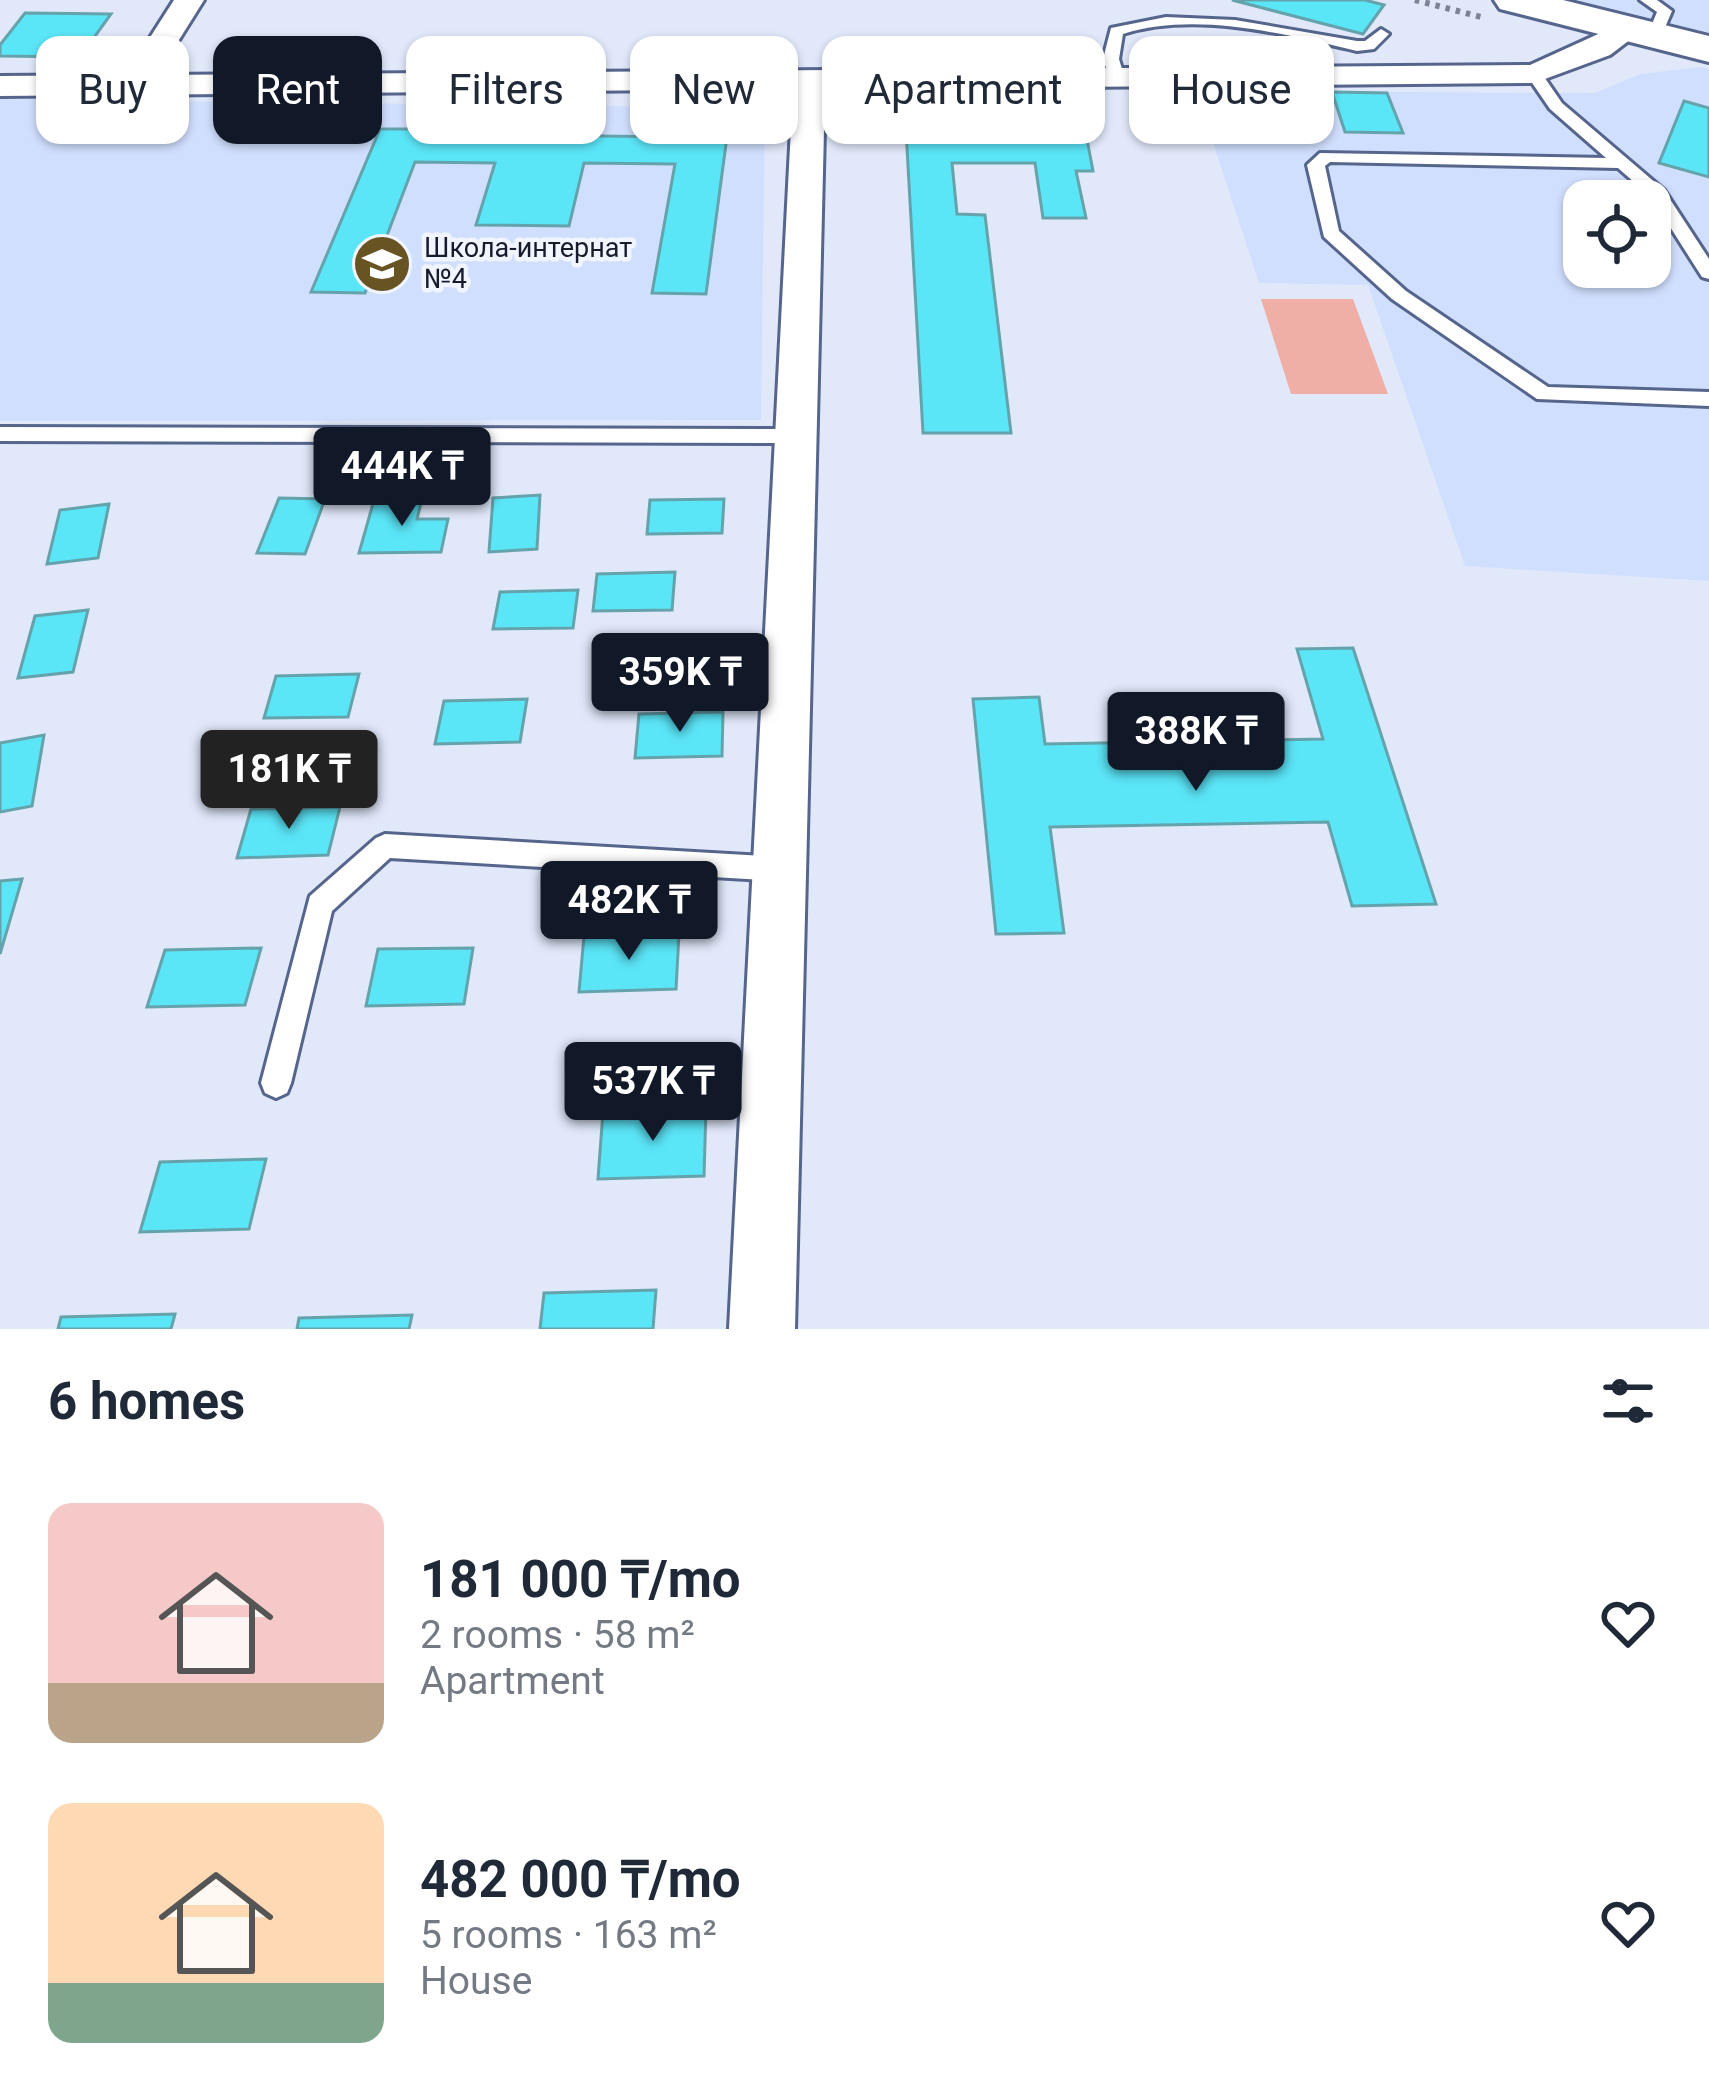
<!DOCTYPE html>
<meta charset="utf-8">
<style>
body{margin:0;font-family:Roboto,sans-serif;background:#f6f6f7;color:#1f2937;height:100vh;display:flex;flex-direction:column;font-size:45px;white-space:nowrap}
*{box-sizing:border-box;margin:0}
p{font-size:39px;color:#747a83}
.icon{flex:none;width:66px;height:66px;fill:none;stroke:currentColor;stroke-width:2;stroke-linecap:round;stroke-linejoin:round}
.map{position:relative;height:1329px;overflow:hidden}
.side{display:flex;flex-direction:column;background:#fff;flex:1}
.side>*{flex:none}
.banner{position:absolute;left:36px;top:36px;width:1638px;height:108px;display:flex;gap:24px}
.buttons{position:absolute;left:1563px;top:180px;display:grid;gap:24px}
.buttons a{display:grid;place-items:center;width:108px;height:108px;border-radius:24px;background:#fff;box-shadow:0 3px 9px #0004;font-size:60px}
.price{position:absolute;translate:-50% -102px;padding:0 27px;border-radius:12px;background:#111827;color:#fff;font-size:39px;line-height:78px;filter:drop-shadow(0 3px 6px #0008)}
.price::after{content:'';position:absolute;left:50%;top:72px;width:36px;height:27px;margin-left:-18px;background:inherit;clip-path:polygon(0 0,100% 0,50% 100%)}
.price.active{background:#222;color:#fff}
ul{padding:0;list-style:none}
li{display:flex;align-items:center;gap:36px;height:300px;padding:0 48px}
li span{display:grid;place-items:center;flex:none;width:336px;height:240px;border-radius:24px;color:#555}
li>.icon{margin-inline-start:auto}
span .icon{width:144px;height:144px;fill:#fffc;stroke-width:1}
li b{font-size:51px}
h2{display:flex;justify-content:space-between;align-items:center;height:144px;padding:0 48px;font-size:51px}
.tag{padding:0 42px;border-radius:24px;background:#fff;box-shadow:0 3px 9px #0004;font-size:42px;line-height:108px}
.tag.active{background:#111827;color:#fff}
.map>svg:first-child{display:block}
.built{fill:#d1dffe;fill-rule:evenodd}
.green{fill:#efafa7}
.building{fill:#5be6f8;stroke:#65a3ac;stroke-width:3}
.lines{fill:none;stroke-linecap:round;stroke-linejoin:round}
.lane-casing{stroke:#55658c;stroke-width:6}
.street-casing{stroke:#55658c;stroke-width:6}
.secondary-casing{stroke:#55658c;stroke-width:6}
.path{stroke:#7c8394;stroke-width:6;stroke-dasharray:4.5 6;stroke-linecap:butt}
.lane{fill:#fff;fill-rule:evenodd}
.street{fill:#fff;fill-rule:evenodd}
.secondary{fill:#fff;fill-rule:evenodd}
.labels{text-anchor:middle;stroke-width:9;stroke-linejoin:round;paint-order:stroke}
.far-poi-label{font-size:27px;fill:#161c2c;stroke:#f1f5ff;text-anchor:start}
</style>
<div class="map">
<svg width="1709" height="1329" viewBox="0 0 1709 1329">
<rect width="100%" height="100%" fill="#e0e8fa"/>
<path class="built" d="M1514,0H1709V49Z
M1701,67L1709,69V581L1465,566L1368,285L1259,283L1196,91L1595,93L1640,74ZM1584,201H1650V267H1584Z
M0,99L765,108L761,420L0,421Z"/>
<path class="green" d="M1353,299L1388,394H1291L1261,299Z"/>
<path class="building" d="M1232,0H1365L1384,5L1363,34Z
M25,13L111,14L80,57L0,56V45Z
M1332,92L1387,93L1403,133L1345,132Z
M1684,101L1709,108V177L1659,163Z
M380,129H417L415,134L685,137L686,129H728L706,294L652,293L675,164L584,163L569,226L476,225L495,163L415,162L365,293L311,292Z
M1085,129L1093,171H1076L1086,218H1043L1035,163H952L957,214L985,215L1011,433H923L906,130Z
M540,495L537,549L489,552L493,498Z
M279,498L325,499L305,554L257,553Z
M422,499L417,519H448L441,552L359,553L374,500Z
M724,499L722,533L647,534L650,500Z
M109,504L98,558L47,564L60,510Z
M675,572L672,610L593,611L597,574Z
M578,590L573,628L493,629L500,592Z
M88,610L73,672L18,678L35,616Z
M1353,648L1436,904L1352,906L1328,822L1050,827L1064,933L996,934L973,699L1039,697L1045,744L1323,739L1297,649Z
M359,674L348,717L264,718L276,676Z
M527,699L520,742L435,744L444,701Z
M723,712L722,756L635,758L639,714Z
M44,735L32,806L0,812V743Z
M340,807L328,855L237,858L251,809Z
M22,879L0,954V881Z
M679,934L676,989L579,992L584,936Z
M261,948L245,1005L147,1007L165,950Z
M473,948L464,1004L366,1006L378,949Z
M706,1109L704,1176L598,1179L603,1112Z
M266,1159L249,1229L140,1232L160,1162Z
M656,1290L653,1329H540L544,1293Z
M175,1314L171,1329H58L61,1317Z
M412,1315L409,1329H297L299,1318Z"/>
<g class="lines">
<defs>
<path id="lane" d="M1640,0H1657L1672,11L1660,39L1647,36L1657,12Z
M1166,17L1235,20L1357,41H1365L1381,29L1389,34L1374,49L1357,51C1285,34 1195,11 1123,34L1119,59L1125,79L1111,82L1103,59L1111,28Z
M1528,71H1540L1562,103L1664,190L1709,259V279L1702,277L1651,197L1618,168L1330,162L1325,166L1339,231L1406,291L1548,387L1709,392V406L1537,399L1392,299L1324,237L1307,165L1320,153L1606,158L1550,109L1526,74Z
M0,427L795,429L805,436L795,443L0,441Z
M385,834L779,857L788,861L792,869L788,877L779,881L390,858L332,911L291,1083L287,1093L276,1098L265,1093L261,1083L310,896L376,838Z"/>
<path id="street" d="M174,0H204L157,75L1530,65L1629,20L1644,29L1610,55L1534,83L825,89L795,1329H729L793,89L0,96V76L126,75Z"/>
<path id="secondary" d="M1494,0H1563L1709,36V62L1500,9Z"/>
</defs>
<use href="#lane" class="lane-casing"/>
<use href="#street" class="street-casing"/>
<use href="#secondary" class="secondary-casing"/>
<path class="path" d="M1415,0L1481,17"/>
<use href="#lane" class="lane"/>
<use href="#street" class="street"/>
<use href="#secondary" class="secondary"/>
</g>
<defs>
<symbol id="school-disc" viewBox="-11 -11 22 22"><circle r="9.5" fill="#685422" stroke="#f1f5ff"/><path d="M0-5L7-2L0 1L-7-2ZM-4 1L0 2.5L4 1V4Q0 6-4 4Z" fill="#fff"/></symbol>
</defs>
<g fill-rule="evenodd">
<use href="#school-disc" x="349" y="231" width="66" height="66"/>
</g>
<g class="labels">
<g class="far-poi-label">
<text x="424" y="257">Школа-интернат<tspan x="424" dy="31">№4</tspan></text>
</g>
</g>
</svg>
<div class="buttons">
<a><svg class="icon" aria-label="locate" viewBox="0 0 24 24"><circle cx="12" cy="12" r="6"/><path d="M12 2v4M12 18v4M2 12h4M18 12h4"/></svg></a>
</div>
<b class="price" style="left:402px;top:529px">444K ₸</b>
<b class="price" style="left:680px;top:735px">359K ₸</b>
<b class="price" style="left:1196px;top:794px">388K ₸</b>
<b class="price active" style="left:289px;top:832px">181K ₸</b>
<b class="price" style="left:629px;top:963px">482K ₸</b>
<b class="price" style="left:653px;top:1144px">537K ₸</b>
<div class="banner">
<a class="tag">Buy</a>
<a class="tag active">Rent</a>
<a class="tag">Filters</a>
<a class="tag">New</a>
<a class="tag">Apartment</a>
<a class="tag">House</a>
</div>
</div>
<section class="side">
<h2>6 homes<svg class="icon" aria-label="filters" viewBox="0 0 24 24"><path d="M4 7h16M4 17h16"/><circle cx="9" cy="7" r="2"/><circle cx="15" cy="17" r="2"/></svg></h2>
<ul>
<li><span style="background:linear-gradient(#f6c9c9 75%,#b9a48a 0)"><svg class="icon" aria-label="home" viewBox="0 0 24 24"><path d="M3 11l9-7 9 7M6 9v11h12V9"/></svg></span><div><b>181 000 ₸/mo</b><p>2 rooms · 58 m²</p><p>Apartment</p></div><svg class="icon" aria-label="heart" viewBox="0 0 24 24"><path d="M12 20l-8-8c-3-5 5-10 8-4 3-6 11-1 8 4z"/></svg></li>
<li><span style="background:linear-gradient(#ffd9b3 75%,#7fa58c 0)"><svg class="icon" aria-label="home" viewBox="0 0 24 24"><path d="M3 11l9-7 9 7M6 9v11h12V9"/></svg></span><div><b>482 000 ₸/mo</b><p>5 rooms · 163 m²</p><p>House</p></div><svg class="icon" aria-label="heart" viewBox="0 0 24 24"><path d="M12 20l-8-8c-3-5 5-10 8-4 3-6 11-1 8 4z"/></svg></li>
</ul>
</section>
